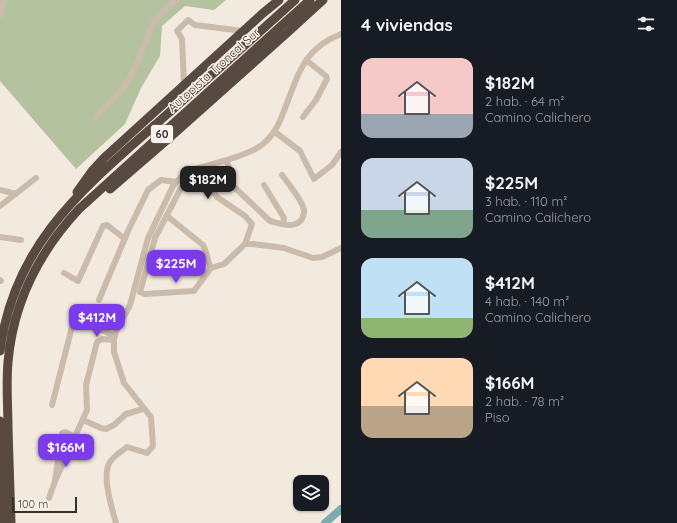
<!DOCTYPE html>
<html lang="es">
<meta charset="utf-8">
<style>
body{margin:0;font-family:Quicksand,sans-serif;background:#242831;color:#f1f3f6;height:100vh;display:flex;flex-direction:column;font-size:15px;white-space:nowrap}
*{box-sizing:border-box;margin:0}
p{font-size:13px;color:#9ea1a6}
.icon{flex:none;width:22px;height:22px;fill:none;stroke:currentColor;stroke-width:2;stroke-linecap:round;stroke-linejoin:round}
.map{position:relative;flex:1;overflow:hidden}
.details{display:flex;flex-direction:column;background:#171b24;width:336px}
.details>*{flex:none}
.fabs{position:absolute;left:293px;top:475px;display:grid;gap:8px}
.fabs a{display:grid;place-items:center;width:36px;height:36px;border-radius:8px;background:#171b24;box-shadow:0 1px 3px #0004;font-size:20px}
.scale{position:absolute;left:12px;bottom:10px;width:65px;box-sizing:border-box;padding-left:4px;border:2px solid #392f2a;border-top:0;font-size:11px;line-height:14px;white-space:nowrap;color:#392f2a;-webkit-text-stroke:3px #faf4ec;paint-order:stroke}
.price{position:absolute;translate:-50% -34px;padding:0 9px;border-radius:8px;background:#7c3aed;color:#fff;font-size:13px;line-height:26px;filter:drop-shadow(0 1px 2px #0008)}
.price::after{content:'';position:absolute;left:50%;top:24px;width:12px;height:9px;margin-left:-6px;background:inherit;clip-path:polygon(0 0,100% 0,50% 100%)}
.price.on{background:#222;color:#fff}
ul{padding:0;list-style:none}
li{display:flex;align-items:center;gap:12px;height:100px;padding:0 20px}
li span{display:grid;place-items:center;flex:none;width:112px;height:80px;border-radius:12px;color:#555}
li>.icon{margin-inline-start:auto}
span .icon{width:48px;height:48px;fill:#fffc;stroke-width:1}
li b{font-size:17px}
h2{display:flex;justify-content:space-between;align-items:center;height:48px;padding:0 20px;font-size:17px}
main{display:flex;flex:1;min-height:0}
.map>svg:first-child{display:block}
.green{fill:#b5c29f}
.lines{fill:none;stroke-linecap:round;stroke-linejoin:round}
.river{stroke:#7eabaf;stroke-width:8}
.minor{stroke:#cbbbab;stroke-width:6}
.highway{stroke:#594a41;stroke-width:9}
.labels{text-anchor:middle;stroke-width:3;stroke-linejoin:round;paint-order:stroke}
.shield{fill:#faf4ec;stroke:#736a64;stroke-width:1}
.shield-label{font-size:11px;font-weight:bold;fill:#392f2a}
.street-label{font-size:12px;fill:#392f2a;stroke:#faf4ec}
</style>
<main>
<div class="map">
<svg width="341" height="523" viewBox="0 0 341 523">
<rect width="100%" height="100%" fill="#f3eadf"/>
<path class="green" d="M0,0H226L214,10L185,6L162,26L160,56L141,88L125,124L76,169L0,81Z"/>
<g class="lines">
<path class="river" d="M325,523L341,509"/>
<path class="minor" d="M0,16L4,0
M184,84L182,39L177,31L188,20L195,25L243,31
M95,117C108,104 123,92 131,75C146,48 147,17 177,0
M303,117L316,100L327,79L326,76L306,60
M275,132L300,151L314,179L332,165L341,152
M227,160L232,185L270,221C280,224 296,229 302,219C304,215 305,211 303,207C300,198 288,183 282,175
M264,185L284,218L283,224
M0,190L16,194
M0,206L36,178
M167,216L203,245C207,252 207,260 211,268L194,291L145,294L140,292L155,238L181,188L192,179L202,175L217,197L245,216L252,224L245,244L224,264L211,268
M0,237L21,240
M245,244H253L284,248L313,258L322,257L341,248
M64,273L78,281L103,226L107,225L125,239
M0,280L1,281
M99,300L128,231L148,190L161,180L176,182
M52,405L74,319H77L115,336
M83,420L101,428L106,429L114,425L126,414L143,409
M55,481L87,410L86,385L97,342L102,339L114,340
M49,498L55,481L62,433L65,432L75,437
M116,523C112,508 101,475 110,462C114,456 121,452 127,447L147,453L153,446L151,417L124,383L114,352V340L116,331L130,305L148,238L173,186L180,178L192,170C210,164 249,156 263,144C274,135 279,124 284,111C298,76 302,49 341,34"/>
<path class="highway" d="M110,189L169,138L288,32L323,0
M77,192L92,171L104,158L262,14L279,0
M0,351C14,241 87,185 164,117C208,78 252,39 295,0
M0,421L4,523
M11,523C10,492 9,460 8,429C8,407 6,385 8,362C13,304 39,252 79,209L310,0"/>
</g>
<g class="labels">
<rect class="shield" x="151" y="125" width="22" height="18" rx="3"/>
<g class="shield-label">
<text x="162" y="138">60</text>
</g>
<g class="street-label">
<text transform="translate(214 70) rotate(-42)" y="4">Autopista Troncal Sur</text>
</g>
</g>
</svg>
<div class="fabs">
<a><svg class="icon" aria-label="layers" viewBox="0 0 24 24"><path d="M12 4l9 5-9 5-9-5zM3 14l9 5 9-5"/></svg></a>
</div>
<div class="scale">100 m</div>
<b class="price on" style="left:208px;top:200px">$182M</b>
<b class="price" style="left:176px;top:284px">$225M</b>
<b class="price" style="left:97px;top:338px">$412M</b>
<b class="price" style="left:66px;top:468px">$166M</b>
</div>
<section class="details">
<h2>4 viviendas<svg class="icon" aria-label="filters" viewBox="0 0 24 24"><path d="M4 7h16M4 17h16"/><circle cx="9" cy="7" r="2"/><circle cx="15" cy="17" r="2"/></svg></h2>
<ul>
<li><span style="background:linear-gradient(#f6c9c9 70%,#9aa5b1 0)"><svg class="icon" aria-label="home" viewBox="0 0 24 24"><path d="M3 11l9-7 9 7M6 9v11h12V9"/></svg></span><div><b>$182M</b><p>2 hab. · 64 m²</p><p>Camino Calichero</p></div></li>
<li><span style="background:linear-gradient(#c9d6e8 65%,#7fa58c 0)"><svg class="icon" aria-label="home" viewBox="0 0 24 24"><path d="M3 11l9-7 9 7M6 9v11h12V9"/></svg></span><div><b>$225M</b><p>3 hab. · 110 m²</p><p>Camino Calichero</p></div></li>
<li><span style="background:linear-gradient(#bfe0f5 75%,#8fb573 0)"><svg class="icon" aria-label="home" viewBox="0 0 24 24"><path d="M3 11l9-7 9 7M6 9v11h12V9"/></svg></span><div><b>$412M</b><p>4 hab. · 140 m²</p><p>Camino Calichero</p></div></li>
<li><span style="background:linear-gradient(#ffd9b3 60%,#b9a48a 0)"><svg class="icon" aria-label="home" viewBox="0 0 24 24"><path d="M3 11l9-7 9 7M6 9v11h12V9"/></svg></span><div><b>$166M</b><p>2 hab. · 78 m²</p><p>Piso</p></div></li>
</ul>
</section>
</main>
